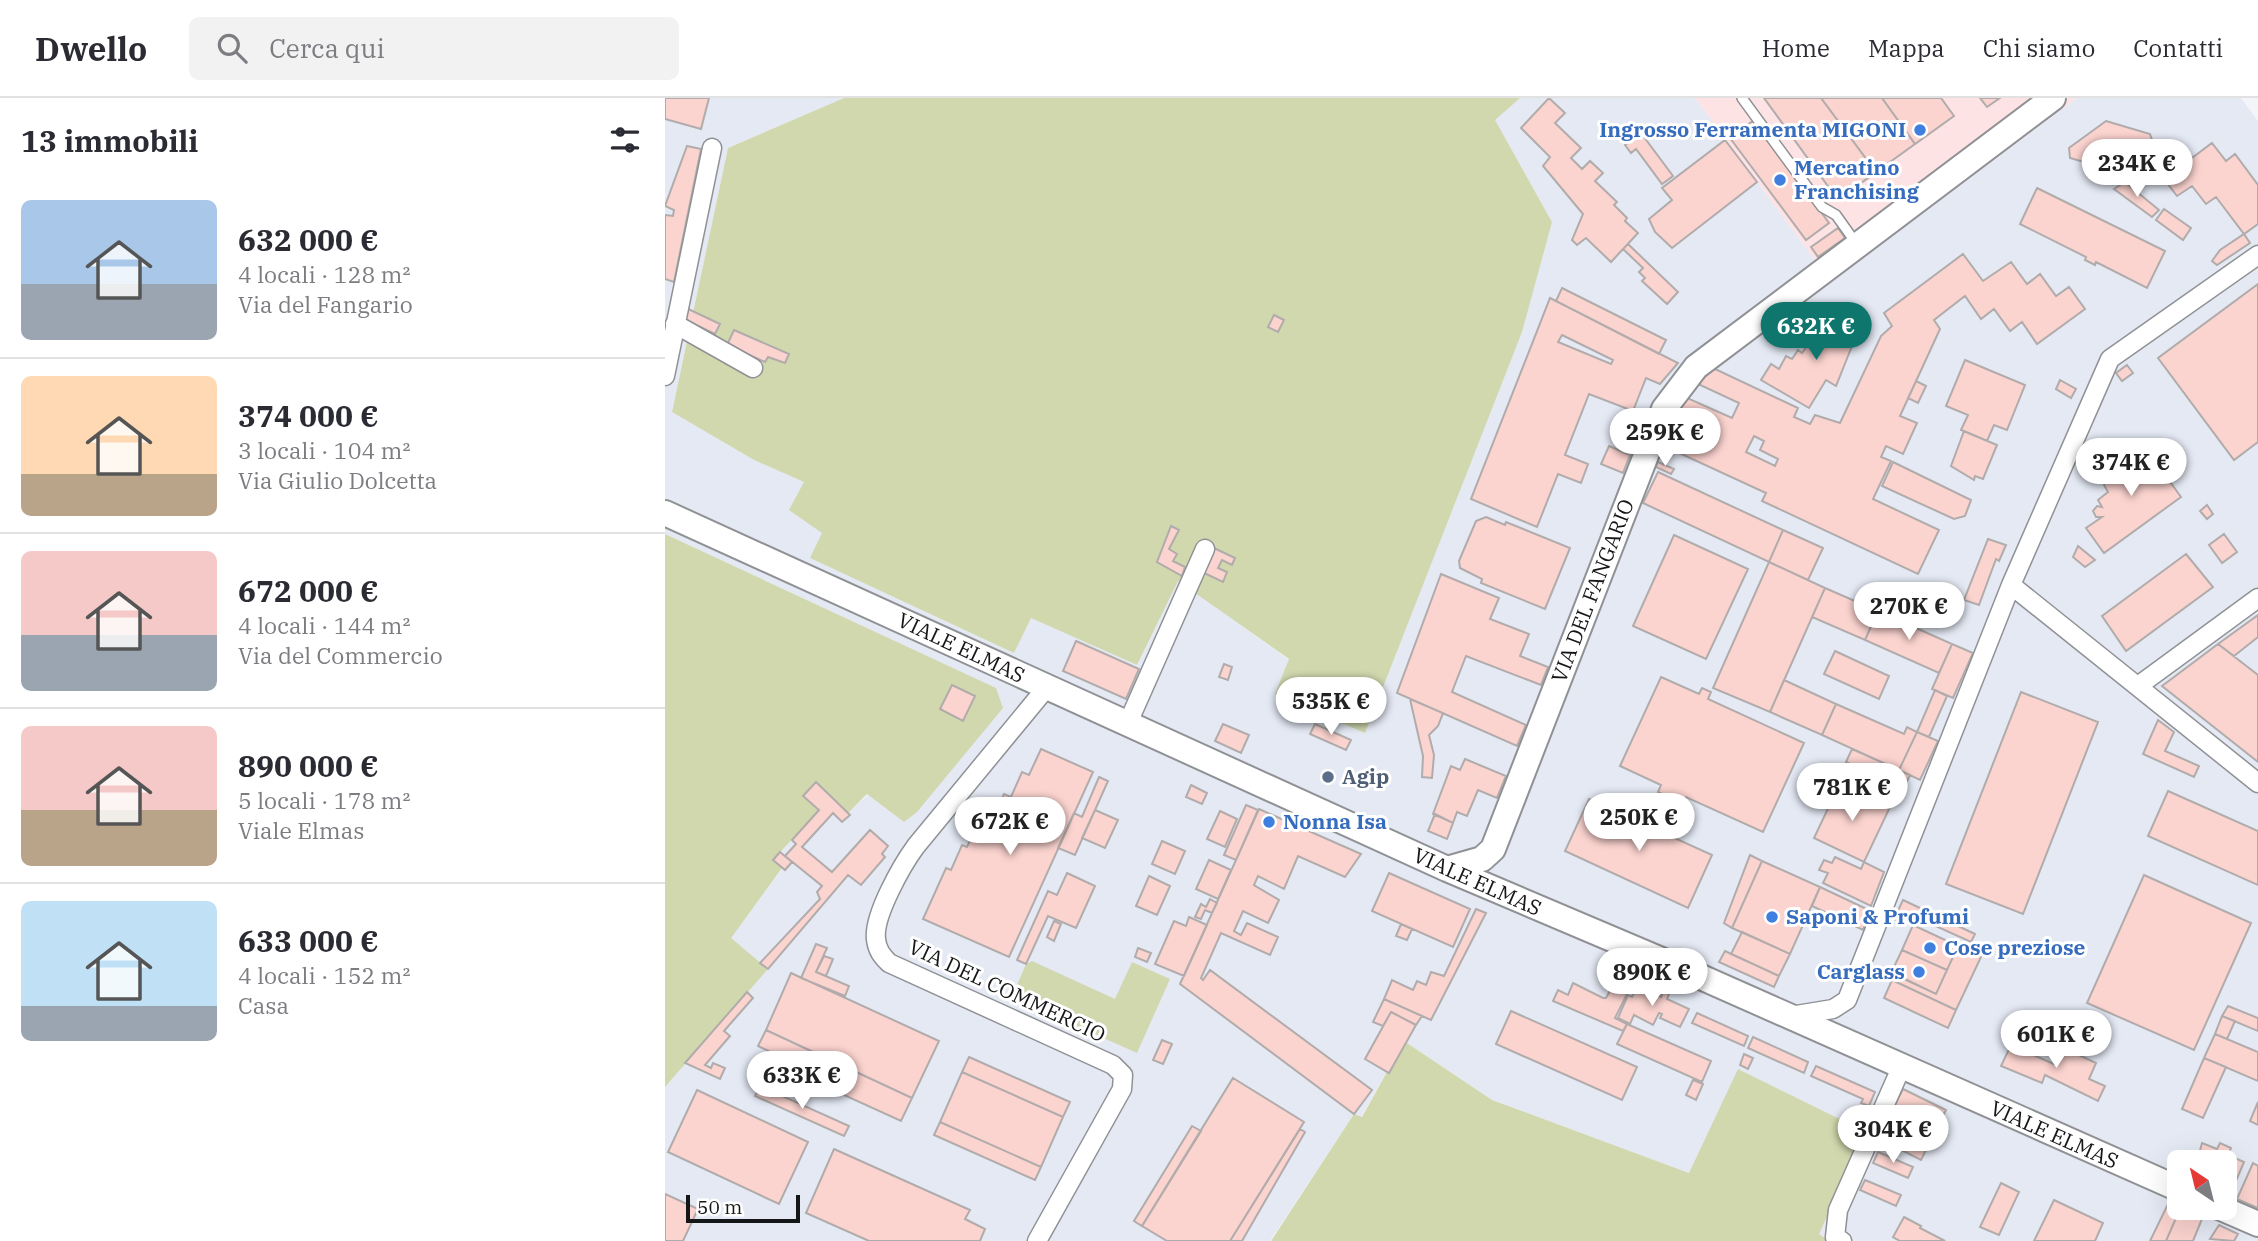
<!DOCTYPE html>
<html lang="it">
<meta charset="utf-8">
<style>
body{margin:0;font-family:"IBM Plex Serif",serif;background:#f2f2f3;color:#2b2b33;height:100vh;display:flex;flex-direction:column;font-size:26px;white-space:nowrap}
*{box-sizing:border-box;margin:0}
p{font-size:23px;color:#7c7c81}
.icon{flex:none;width:38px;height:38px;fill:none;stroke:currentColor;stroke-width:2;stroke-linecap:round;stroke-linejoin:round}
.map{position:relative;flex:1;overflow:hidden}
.details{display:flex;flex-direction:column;background:#fff;width:665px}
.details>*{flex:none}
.needle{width:46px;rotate:325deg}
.buttons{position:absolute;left:1502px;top:1052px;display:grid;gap:14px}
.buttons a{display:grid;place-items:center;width:70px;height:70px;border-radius:10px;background:#fff;box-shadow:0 7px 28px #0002;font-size:35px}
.scale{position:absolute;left:21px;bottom:18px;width:114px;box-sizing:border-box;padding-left:7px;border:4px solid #151617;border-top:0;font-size:19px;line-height:24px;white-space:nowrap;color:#151617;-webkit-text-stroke:5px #fff;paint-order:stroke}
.price{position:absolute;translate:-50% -60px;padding:0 16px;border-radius:24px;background:#fff;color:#222;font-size:23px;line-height:46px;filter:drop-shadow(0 2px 4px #0008)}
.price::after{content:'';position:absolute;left:50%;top:42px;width:21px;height:16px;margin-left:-10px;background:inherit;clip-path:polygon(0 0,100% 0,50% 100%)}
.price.current{background:#0f766e;color:#fff}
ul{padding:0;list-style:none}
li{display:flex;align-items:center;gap:21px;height:175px;padding:0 21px}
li+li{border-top:2px solid #e1e1e2}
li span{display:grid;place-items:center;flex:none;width:196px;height:140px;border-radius:10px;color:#555}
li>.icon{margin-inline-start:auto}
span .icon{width:84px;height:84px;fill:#fffc;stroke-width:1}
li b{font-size:30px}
h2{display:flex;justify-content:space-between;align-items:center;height:84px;padding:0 21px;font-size:30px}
header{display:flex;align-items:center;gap:42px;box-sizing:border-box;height:98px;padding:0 35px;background:#fff;border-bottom:2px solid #e1e1e2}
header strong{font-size:33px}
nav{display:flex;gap:38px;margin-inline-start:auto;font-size:24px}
.search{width:490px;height:63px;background:#f2f2f3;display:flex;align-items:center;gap:18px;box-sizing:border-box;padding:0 24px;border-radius:10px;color:#7c7c81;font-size:26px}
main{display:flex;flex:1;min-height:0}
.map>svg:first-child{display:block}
.commercial{fill:#fee3e5}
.built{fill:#e4e9f4;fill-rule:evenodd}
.green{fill:#d1d8ae}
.building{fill:#fbd3cf;stroke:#b1acab;stroke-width:2;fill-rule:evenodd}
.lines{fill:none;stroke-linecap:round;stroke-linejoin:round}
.service-casing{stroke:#8f9195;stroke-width:12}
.minor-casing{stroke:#8f9195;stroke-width:21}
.secondary-casing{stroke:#8f9195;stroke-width:28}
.service{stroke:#fff;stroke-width:9}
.minor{stroke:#fff;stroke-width:18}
.secondary{stroke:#fff;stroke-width:24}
.shop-dot{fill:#3f7fe0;stroke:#fff;stroke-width:2.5}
.service-dot{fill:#5c6f8a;stroke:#fff;stroke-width:2.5}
.labels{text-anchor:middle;stroke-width:6;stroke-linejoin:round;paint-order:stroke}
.shop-label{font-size:21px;font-weight:bold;fill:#366cbe;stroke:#fff;text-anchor:start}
.street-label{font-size:21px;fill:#151617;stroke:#fff}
.service-label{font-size:21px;font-weight:bold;fill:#4e5e75;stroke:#fff;text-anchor:start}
</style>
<header>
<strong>Dwello</strong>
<div class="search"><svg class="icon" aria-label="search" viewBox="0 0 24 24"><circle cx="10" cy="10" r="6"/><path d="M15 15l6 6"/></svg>Cerca qui</div>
<nav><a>Home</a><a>Mappa</a><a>Chi siamo</a><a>Contatti</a></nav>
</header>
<main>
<section class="details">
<h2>13 immobili<svg class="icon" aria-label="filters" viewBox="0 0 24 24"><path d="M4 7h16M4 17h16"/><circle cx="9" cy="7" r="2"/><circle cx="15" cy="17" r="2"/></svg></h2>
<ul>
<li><span style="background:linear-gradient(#a9c7e8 60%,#9aa5b1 0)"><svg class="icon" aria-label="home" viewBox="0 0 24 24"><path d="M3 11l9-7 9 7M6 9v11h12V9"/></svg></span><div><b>632 000 €</b><p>4 locali · 128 m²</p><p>Via del Fangario</p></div></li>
<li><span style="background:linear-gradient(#ffd9b3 70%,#b9a48a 0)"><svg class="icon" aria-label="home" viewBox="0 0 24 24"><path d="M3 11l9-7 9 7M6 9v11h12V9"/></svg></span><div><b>374 000 €</b><p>3 locali · 104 m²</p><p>Via Giulio Dolcetta</p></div></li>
<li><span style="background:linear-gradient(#f6c9c9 60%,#9aa5b1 0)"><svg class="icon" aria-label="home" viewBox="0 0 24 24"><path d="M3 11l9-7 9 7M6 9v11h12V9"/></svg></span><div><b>672 000 €</b><p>4 locali · 144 m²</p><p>Via del Commercio</p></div></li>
<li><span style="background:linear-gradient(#f6c9c9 60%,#b9a48a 0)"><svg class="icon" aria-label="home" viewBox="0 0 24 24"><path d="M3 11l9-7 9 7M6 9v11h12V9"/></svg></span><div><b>890 000 €</b><p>5 locali · 178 m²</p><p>Viale Elmas</p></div></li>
<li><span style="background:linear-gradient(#bfe0f5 75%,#9aa5b1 0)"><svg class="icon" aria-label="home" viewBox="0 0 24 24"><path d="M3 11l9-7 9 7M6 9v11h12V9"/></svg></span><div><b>633 000 €</b><p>4 locali · 152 m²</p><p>Casa</p></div></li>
</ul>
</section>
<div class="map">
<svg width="1593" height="1143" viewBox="0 0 1593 1143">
<rect width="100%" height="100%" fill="#f3f5f9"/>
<path class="commercial" d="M1030,0H1412L1166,184Z"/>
<path class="built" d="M0,0H179L63,50L7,314L89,362L139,384L157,435L146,460L349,555L365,519L472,567L513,482L624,562L610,596L887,124L829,21L855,0H1030L1166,184L1412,0H1576L1593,23V1143H1164L1154,1136L1201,1034L1074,972L1024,1075L827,1002L739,943L696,1019L689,1016L605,1143H0V989L102,871L65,840L117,771L108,762L153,713L138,698L151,684L183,714L330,590L0,436ZM1514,1064H1559V1110H1514Z"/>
<path class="green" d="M179,0H855L830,22L887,124L857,234L700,635L610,596L624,561L513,483L472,567L366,520L349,555L145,460L157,435L124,412L139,384L89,362L7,314L63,50Z
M0,436L331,590L338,610L252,714L239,724L202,696L183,715L151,684L138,697L154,712L108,762L117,770L66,840L103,871L0,989Z
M367,863L450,901L467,864L505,881L472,955L347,899L361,866Z
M739,943L827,1002L1024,1075L1073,971L1201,1034L1154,1136L1164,1143H606L689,1016L697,1019Z"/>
<path class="building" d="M0,0H44L36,31L0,21Z
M884,0L900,15L890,25L916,50L906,60L917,71L925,63L938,75L930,83L952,104L949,107L962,120L960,123L973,135L946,164L921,140L912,147L907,142L918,116L878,68L885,59L856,30Z
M1099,0H1156L1211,74L1173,102Z
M1156,0H1217L1250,46L1211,74Z
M1217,0H1276L1289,18L1250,46Z
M1315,0H1335L1322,9Z
M1089,22L1164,125L1141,142L1065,40Z
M1441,23L1485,36L1488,45L1450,73L1405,60L1404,50Z
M976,35L1008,78L997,86L971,51L966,55L960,47Z
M1060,42L1092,84L1007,150L990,134L984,121L1007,102L997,90Z
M1547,45L1561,63L1570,56L1593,87V126L1579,136L1551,99L1541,106L1527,88L1512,98L1499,81Z
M22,48L36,51L9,184L0,181V117L8,118L9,112L0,108Z
M1460,84L1494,112L1487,119L1449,91Z
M1372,90L1500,153L1482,190L1431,164L1430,167L1420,162L1421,159L1355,126Z
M1499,111L1526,130L1518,142L1491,122Z
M1173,130L1180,140L1153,159L1146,149Z
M1579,136L1585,145L1552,167L1547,163L1555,152Z
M963,146L1013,194L1002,206L977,183L980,180L974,174L978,170L958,151Z
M1298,156L1318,183L1346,164L1362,186L1375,176L1391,198L1404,189L1420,211L1372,246L1357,224L1345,233L1329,211L1316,221L1300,198L1269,222L1275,231L1235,318L1252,325L1238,356L1221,348L1216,359L1226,363L1208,401L1274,432L1253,476L1097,403L1101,395L999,348L1020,299L1067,320L1074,305L1033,286L1048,270L1133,310L1129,319L1145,326L1150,317L1175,325L1216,238L1227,228L1219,215ZM1089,338L1099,343L1095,352L1113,361L1110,368L1081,354Z
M1593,186V344L1569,362L1493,260Z
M897,190L1001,242L994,256L891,203Z
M885,200L1013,265L995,286L981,280L968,313L924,296L900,357L923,366L916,385L893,376L872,429L806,401ZM897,237L948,262L946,266L893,244Z
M1180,207L1195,228L1171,288L1161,282L1144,310L1096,282L1106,266L1114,271L1121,258L1127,261L1133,252L1137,255L1145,244L1149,246L1159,231L1163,233Z
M19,209L55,226L50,236L14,219Z
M609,217L619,222L613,234L603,229Z
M69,232L124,256L120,265L103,259L100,264L62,247Z
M1300,262L1360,287L1342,332L1329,327L1322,343L1296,332L1303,317L1281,308Z
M1462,267L1468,275L1457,283L1451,275Z
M1395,282L1411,291L1406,300L1391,291Z
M1251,283L1261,288L1253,305L1243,300Z
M1299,333L1332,347L1318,381L1310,378L1309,382L1286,368Z
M1477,345L1516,399L1439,455L1421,430L1437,419H1431L1428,413L1432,408L1437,409L1433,402L1443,394L1439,387L1444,376L1451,370L1449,366Z
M944,348L965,357L958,375L936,366Z
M993,364L1009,371L1006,376L991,369Z
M1228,364L1306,402L1300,418L1289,421L1217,388Z
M993,374L1118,432L1104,464L978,405Z
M1542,407L1548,416L1542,421L1535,413Z
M821,419L840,427L841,424L905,450L880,511L816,485L817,481L795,470L794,463L811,423Z
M506,428L514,432L504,451L512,456L508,463L520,469L517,478L492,464Z
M1118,432L1158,450L1143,482L1104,464Z
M1559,436L1572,454L1557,465L1544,447Z
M1009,437L1083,471L1041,561L968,528Z
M1323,441L1341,447L1334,463L1331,461L1314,507L1299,502Z
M1413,448L1430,462L1420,469L1408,459Z
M549,450L570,460L567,467L557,462L553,470L562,474L558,484L537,474Z
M1521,456L1548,489L1461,553L1437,518Z
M1104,464L1160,490L1105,614L1048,590Z
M776,476L834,500L825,521L864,536L855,558L883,569L876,587L801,558L787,594L861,627L852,648L732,595Z
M1160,490L1213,513L1200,542L1147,519Z
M1213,513L1287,546L1274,575L1200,542Z
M1593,517V539L1569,558L1553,546Z
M411,543L474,571L461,601L398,573Z
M1287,546L1308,555L1288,600L1267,591Z
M1553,546L1593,577V664L1497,588Z
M1170,553L1224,578L1214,601L1159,576Z
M559,566L567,569L563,582L554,579Z
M996,579L1034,596L1037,590L1046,594L1043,601L1139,645L1098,734L1021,699L1018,706L993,694L996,687L955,668Z
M1119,582L1171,606L1157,637L1105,614Z
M287,587L310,598L298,623L275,611Z
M1270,592L1282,598L1264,639L1252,634Z
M1356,594L1433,624L1358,816L1281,786Z
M745,601L778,615L773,628L764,637L769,657L767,680L757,679L758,658Z
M1171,606L1239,636L1242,629L1252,634L1234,672L1157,637Z
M1493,622L1509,634L1500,653L1534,668L1529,679L1478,656Z
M558,626L584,637L576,655L550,643Z
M650,626L686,642L681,652L645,636Z
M1252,634L1273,643L1255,682L1234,672Z
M376,651L428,674L344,859L258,821L281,770L286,772L297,747L302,749L317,716L328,720L339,696L346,699L357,674L364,677Z
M1187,651L1245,677L1239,690L1181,664Z
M800,661L841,678L832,700L813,692L802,718L792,714L788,725L768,716L786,668L795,672Z
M434,679L443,683L410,757L393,750L409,715L417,719Z
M151,684L185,717L177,724L168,715L137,749L167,774L205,732L223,748L217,756L220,759L196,787L183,777L103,871L95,865L155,801L152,794L157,788L120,758L131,746L127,742L154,712L138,698Z
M1175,685L1225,709L1199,764L1149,740Z
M526,687L542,695L537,706L521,699Z
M1503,693L1593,733V787L1483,738Z
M924,701L1047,757L1023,810L900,753Z
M581,707L593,712L571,762L559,757Z
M594,711L696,756L680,779L633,758L619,791L593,778L589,787L614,802L603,825L578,813L569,833L576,837L582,825L613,839L605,857L556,835L536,880L538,882L545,872L707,992L689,1016L515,886Z
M430,712L453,722L440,750L417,740Z
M555,713L572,721L560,749L542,741Z
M770,716L788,725L782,741L763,733Z
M497,743L520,753L510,776L487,766Z
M115,754L127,764L120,772L108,762Z
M1085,757L1097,763L1067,830L1059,825Z
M1170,759L1196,771L1199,764L1219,774L1206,808L1158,785L1163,775L1154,772L1159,762L1167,765Z
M544,762L566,772L553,801L531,791Z
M1097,763L1155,789L1125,856L1067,830Z
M402,775L430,788L411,830L383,818L361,866L352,862L383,793L392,797Z
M724,775L805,811L788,849L707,813Z
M1479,777L1586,825L1529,952L1422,905Z
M484,778L505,788L492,817L471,808Z
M1155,789L1206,813L1198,832L1147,808Z
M545,801L552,805L547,815L540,812L536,821L530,819L536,806L541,809Z
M1238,802L1310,836L1306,844L1242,815L1238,825L1229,821Z
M811,811L821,815L766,922L719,901L727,882L748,892L752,883L761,887L766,874L779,878Z
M524,819L542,827L519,878L490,866L509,823L521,828Z
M389,823L396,826L389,843L382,839Z
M736,826L747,831L742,842L731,838Z
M1248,827L1293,848L1282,872L1237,852Z
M1077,834L1125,856L1114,878L1066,856Z
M151,846L162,850L151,874L184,888L180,898L136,880Z
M1293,848L1316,859L1291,912L1227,882L1230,876L1271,896Z
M473,850L486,855L482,864L470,859Z
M1237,852L1282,872L1271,896L1226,875Z
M1060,853L1114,878L1109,889L1054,864Z
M159,858L168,861L161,878L151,874Z
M126,875L274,943L247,1000L101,932Z
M1227,882L1291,912L1283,930L1219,900Z
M908,885L938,900H941L947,889L962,896L950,920L962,926L958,933L888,903L893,892L903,897Z
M972,889L996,899L998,894L1004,896L1002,901L1024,911L1015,929L995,920L997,916L994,915L988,927L969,917L965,926L953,920L963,897L967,899Z
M82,894L88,900L59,933L65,938L40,967L46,970L48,965L60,970L55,981L20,965Z
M719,901L757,918L751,927L726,914L718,928L708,924Z
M1563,908L1593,920V933L1557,918Z
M846,913L972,969L957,1002L831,946Z
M726,914L751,927L724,975L700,961Z
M1032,915L1083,938L1079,948L1027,925Z
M1557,918L1570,923L1562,941L1550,936Z
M962,926L1046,963L1037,984L952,946Z
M101,932L247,1000L236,1023L111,966L114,958L93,948Z
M1550,936L1593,954V983L1539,960Z
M1088,939L1143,964L1139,975L1083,950Z
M497,942L507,946L498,966L488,962Z
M1346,947L1391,967L1399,950L1431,965L1424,981L1440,988L1433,1003L1380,977L1377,985L1336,968Z
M1079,956L1088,960L1083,971L1075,967Z
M304,959L405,1004L398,1019L297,974Z
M1539,960L1561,969L1538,1020L1517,1011Z
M1151,968L1210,994L1204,1008L1196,1005L1198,1001L1146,978Z
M297,974L398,1019L376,1069L275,1024Z
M568,980L639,1024L565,1143H502L477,1128Z
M1028,982L1038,986L1031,1002L1021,997Z
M95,988L184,1028L179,1038L90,998Z
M1238,991L1281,1012L1256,1062L1213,1040Z
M32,992L143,1044L114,1106L3,1054Z
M1593,1004V1027L1585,1023Z
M275,1024L376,1069L370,1082L269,1037Z
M527,1028L536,1033L477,1128L469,1123Z
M635,1031L640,1034L577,1143H565Z
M1537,1045L1552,1051L1555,1045L1566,1050L1563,1057L1579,1064L1568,1090L1559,1086V1064H1532Z
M169,1051L305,1112L300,1121L320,1131L315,1143H204L141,1115Z
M1213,1054L1248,1069L1243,1080L1208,1065Z
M1588,1065L1593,1068V1110L1572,1101Z
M1200,1082L1236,1097L1231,1108L1195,1092Z
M1336,1085L1354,1094L1334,1137L1315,1129Z
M0,1096L33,1111L18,1143H0Z
M1389,1102L1438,1125L1430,1143H1369Z
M1503,1106L1515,1111L1501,1143H1485Z
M1515,1111L1537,1121L1528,1143H1501Z
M1239,1119L1256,1128L1255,1130L1280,1143H1235L1228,1139Z
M1554,1127L1573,1136L1569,1143L1545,1141Z"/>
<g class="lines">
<defs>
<path id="service" d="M1077,0L1157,109L1171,117L1191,145"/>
<path id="minor" d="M10,226L88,270
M0,278L47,50
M1346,487L1593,685
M1473,588L1593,500
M462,627L540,451
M1125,918L1168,911L1182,902L1346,487L1445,261L1593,157
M372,1143L457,991L458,977L448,967L224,865C217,858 212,852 211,841C208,818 237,767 251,748L382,589
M1177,1143L1170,1139L1173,1112L1236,970"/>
<path id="secondary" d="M0,415L782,771L1020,872L1514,1091
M782,771L817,761L828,751L999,311L1031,269L1388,0
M1556,1110L1593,1126"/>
</defs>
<use href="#service" class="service-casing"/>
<use href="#minor" class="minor-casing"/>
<use href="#secondary" class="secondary-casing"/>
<use href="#service" class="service"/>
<use href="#minor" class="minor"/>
<use href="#secondary" class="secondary"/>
</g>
<g class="shop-dot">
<circle cx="1255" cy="32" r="7"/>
<circle cx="1115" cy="82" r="7"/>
<circle cx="604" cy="724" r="7"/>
<circle cx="1107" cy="819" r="7"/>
<circle cx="1265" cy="850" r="7"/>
<circle cx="1254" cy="874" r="7"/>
</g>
<circle class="service-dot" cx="663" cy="679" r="7"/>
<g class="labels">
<g class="shop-label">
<text x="1241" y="39" text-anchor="end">Ingrosso Ferramenta MIGONI</text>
<text x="1129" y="77">Mercatino<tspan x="1129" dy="24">Franchising</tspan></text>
<text x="618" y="731">Nonna Isa</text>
<text x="1121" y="826">Saponi &amp; Profumi</text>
<text x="1279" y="857">Cose preziose</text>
<text x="1240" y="881" text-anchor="end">Carglass</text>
</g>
<g class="street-label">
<text transform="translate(928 493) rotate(-69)" y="7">VIA DEL FANGARIO</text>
<text transform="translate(296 550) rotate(25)" y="7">VIALE ELMAS</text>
<text transform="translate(812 784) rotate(24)" y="7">VIALE ELMAS</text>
<text transform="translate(342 893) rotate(25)" y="7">VIA DEL COMMERCIO</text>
<text transform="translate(1389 1037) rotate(24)" y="7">VIALE ELMAS</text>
</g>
<g class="service-label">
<text x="677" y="686">Agip</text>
</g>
</g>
</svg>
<div class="buttons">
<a><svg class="needle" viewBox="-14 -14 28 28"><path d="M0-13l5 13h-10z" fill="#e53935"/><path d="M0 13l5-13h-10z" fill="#7c7c81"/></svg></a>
</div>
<div class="scale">50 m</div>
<b class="price" style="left:1472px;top:101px">234K €</b>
<b class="price current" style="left:1151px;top:264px">632K €</b>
<b class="price" style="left:1000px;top:370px">259K €</b>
<b class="price" style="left:1466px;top:400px">374K €</b>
<b class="price" style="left:1244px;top:544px">270K €</b>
<b class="price" style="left:666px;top:639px">535K €</b>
<b class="price" style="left:1187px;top:725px">781K €</b>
<b class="price" style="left:974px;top:755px">250K €</b>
<b class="price" style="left:345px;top:759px">672K €</b>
<b class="price" style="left:987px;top:910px">890K €</b>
<b class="price" style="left:1391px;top:972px">601K €</b>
<b class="price" style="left:137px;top:1013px">633K €</b>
<b class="price" style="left:1228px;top:1067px">304K €</b>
</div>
</main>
